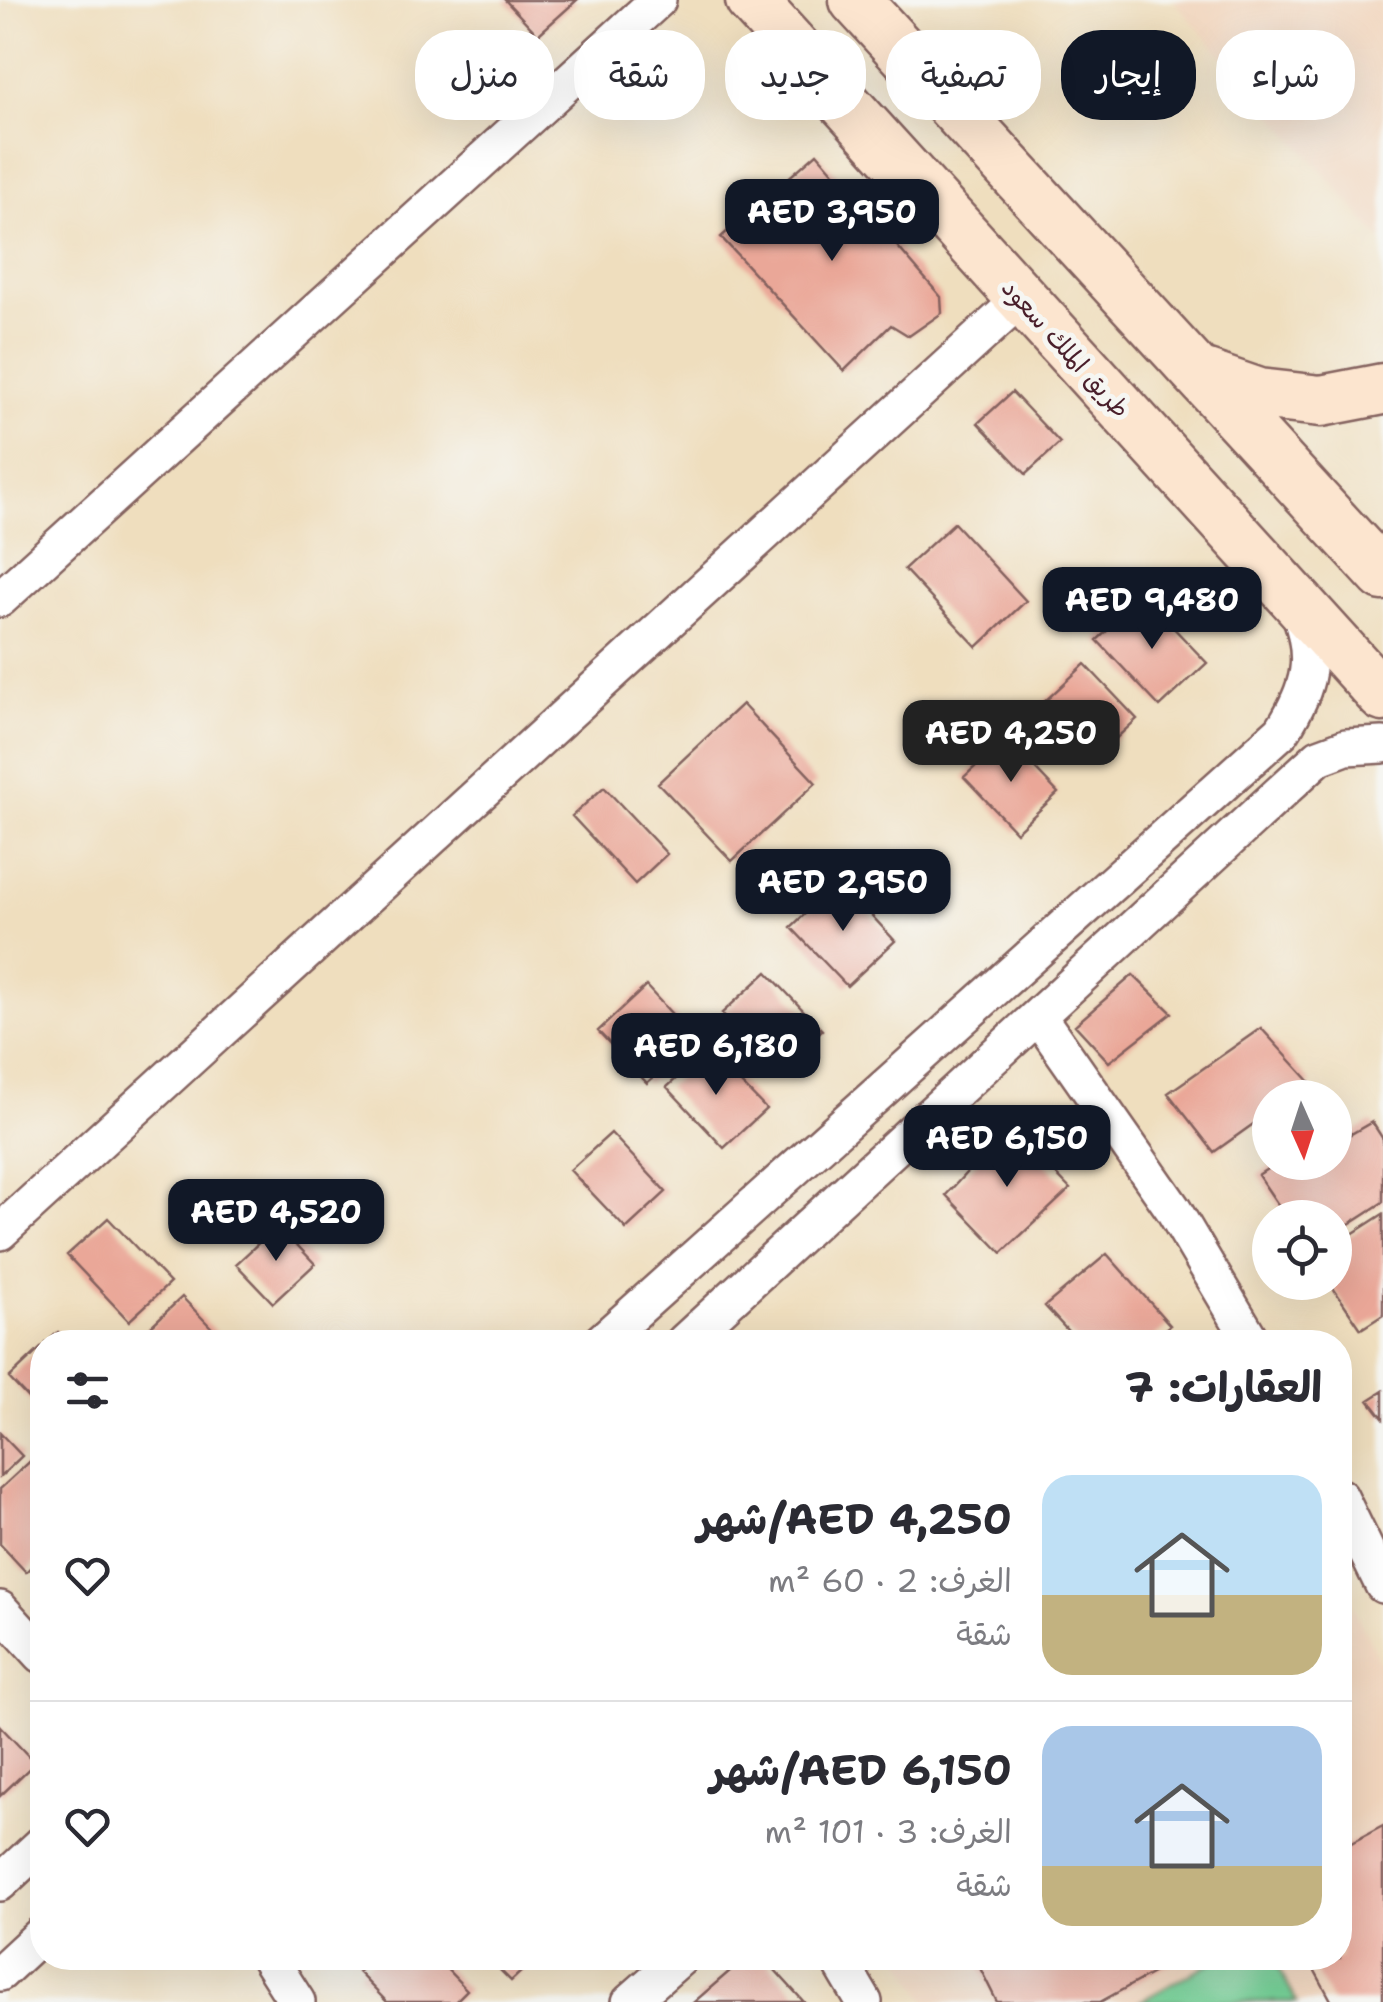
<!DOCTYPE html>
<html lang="ar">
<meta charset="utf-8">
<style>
body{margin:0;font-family:"Shantell Sans","Playpen Sans Arabic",sans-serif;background:#f7f7f7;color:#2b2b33;direction:rtl;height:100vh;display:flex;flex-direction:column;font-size:38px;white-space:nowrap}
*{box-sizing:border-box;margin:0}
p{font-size:32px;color:#7c7c81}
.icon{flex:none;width:55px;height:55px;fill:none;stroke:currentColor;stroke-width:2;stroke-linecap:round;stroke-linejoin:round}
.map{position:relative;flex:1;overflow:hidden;direction:ltr}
.sheet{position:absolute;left:30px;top:1330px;width:1322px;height:640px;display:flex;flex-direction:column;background:#fff;border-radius:40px;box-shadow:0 10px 40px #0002;direction:rtl}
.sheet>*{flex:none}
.hud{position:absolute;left:30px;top:30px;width:1325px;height:90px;direction:rtl;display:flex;gap:20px}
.needle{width:65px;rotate:177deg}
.controls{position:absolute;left:1252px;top:1080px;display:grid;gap:20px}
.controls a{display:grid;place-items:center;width:100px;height:100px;border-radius:50%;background:#fff;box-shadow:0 10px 40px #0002;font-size:50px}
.price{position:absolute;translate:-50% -85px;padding:0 22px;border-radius:20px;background:#111827;color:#fff;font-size:32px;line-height:65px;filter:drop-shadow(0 2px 5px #0008)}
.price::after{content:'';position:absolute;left:50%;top:60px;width:30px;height:22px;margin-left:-15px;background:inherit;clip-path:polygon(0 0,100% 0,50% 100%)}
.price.active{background:#222;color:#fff}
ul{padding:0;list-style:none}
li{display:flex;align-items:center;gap:30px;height:250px;padding:0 30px}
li+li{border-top:2px solid #e1e1e2}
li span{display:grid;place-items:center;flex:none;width:280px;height:200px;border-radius:30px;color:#555}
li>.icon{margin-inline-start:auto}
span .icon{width:120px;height:120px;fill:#fffc;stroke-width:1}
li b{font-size:42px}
h2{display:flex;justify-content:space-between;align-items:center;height:120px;padding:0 30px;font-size:42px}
.pill{padding:0 35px;border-radius:40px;background:#fff;box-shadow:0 10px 40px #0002;font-size:35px;line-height:90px}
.pill.active{background:#111827;color:#fff}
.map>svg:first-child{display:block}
.built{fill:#f1d5bd}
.green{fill:#75cf96;stroke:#607760;stroke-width:2.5}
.building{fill:#eaa798}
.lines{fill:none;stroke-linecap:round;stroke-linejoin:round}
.street-casing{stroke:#84625e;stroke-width:40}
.secondary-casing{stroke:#84625e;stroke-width:55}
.street{stroke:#fff;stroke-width:35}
.secondary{stroke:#fce5cf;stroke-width:50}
.labels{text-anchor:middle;stroke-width:10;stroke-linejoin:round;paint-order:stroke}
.street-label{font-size:25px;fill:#4a1f2b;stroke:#f6f6f2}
</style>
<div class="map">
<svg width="1383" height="2002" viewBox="0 0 1383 2002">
<rect width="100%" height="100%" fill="#f6f6f2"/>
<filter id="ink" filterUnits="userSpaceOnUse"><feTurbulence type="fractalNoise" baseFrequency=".01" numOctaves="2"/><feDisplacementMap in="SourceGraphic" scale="20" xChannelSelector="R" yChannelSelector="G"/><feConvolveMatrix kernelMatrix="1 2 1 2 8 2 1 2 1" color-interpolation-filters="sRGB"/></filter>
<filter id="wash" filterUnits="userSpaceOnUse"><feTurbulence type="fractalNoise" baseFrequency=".0048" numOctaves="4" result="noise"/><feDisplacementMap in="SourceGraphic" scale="40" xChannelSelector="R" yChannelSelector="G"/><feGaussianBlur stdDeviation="2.25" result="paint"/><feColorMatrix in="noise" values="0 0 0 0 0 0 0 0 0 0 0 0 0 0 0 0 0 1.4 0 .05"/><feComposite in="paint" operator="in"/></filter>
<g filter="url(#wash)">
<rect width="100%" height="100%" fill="#efdebe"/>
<path class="built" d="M1173,0H1383V241Z
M1340,1579L1383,1669V2002H927L902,1958H1340Z"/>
<path class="green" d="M1219,1958H1272L1297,2002H1139Z"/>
<g id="blocks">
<path class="building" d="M505,0H577L538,35Z
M817,153L941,297L942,313L909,336L891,325L844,371L721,237Z
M1012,392L1060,443L1026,474L978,423Z
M954,523L1026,601L977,647L904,569Z
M1144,597L1207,663L1160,707L1097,640Z
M1085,664L1137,719L1095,758L1043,703Z
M742,704L816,783L732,861L658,783Z
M1006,738L1058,793L1016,832L964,777Z
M604,787L667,854L635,884L572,816Z
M840,881L895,941L847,986L791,927Z
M767,972L822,1030L777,1072L722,1013Z
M1133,975L1172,1013L1109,1062L1075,1025Z
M646,986L695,1039L647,1083L598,1031Z
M1261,1028L1311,1083L1291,1098H1270V1112L1214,1152L1168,1093Z
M708,1049L766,1109L724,1148L667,1087Z
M1372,1122L1383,1139V1202L1335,1233V1218H1287L1258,1175L1278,1162H1335V1128L1343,1123L1351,1134Z
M1009,1126L1070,1189L1002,1253L946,1195Z
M611,1133L666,1192L626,1229L570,1170Z
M1383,1214V1315L1361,1329L1329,1282H1335V1245Z
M108,1218L170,1283L129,1321L67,1255Z
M278,1225L315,1264L273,1303L236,1264Z
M1107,1254L1170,1325L1149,1342H1078L1045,1306Z
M182,1297L225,1342H134Z
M58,1332L68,1342H47Z
M42,1347V1413L9,1378Z
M1383,1391V1418L1369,1400Z
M0,1433L22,1456L0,1477Z
M38,1454L42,1458V1556L26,1572L0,1544V1489Z
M0,1726L35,1763L0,1796Z
M1383,1826V2002H1332L1308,1958H1340V1849Z
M374,1958H436L467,1990L455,2002H387L358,1972Z
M488,1958H536L511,1981Z
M745,1958H764L804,2002H694Z
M975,1958H1180L1100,2002H997Z"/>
</g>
</g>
<g filter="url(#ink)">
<use href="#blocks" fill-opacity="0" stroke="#84625e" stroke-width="2.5"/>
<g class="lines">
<defs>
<path id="street" d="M0,599L658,0
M1038,1016L1173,1209L1252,1342
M0,1232L1021,299
M601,1342L1282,731C1310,687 1317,658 1298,609
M684,1342L1319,757L1346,747L1383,745
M1340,1497L1383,1585
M0,1609L42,1655
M0,1883L42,1844
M269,1958L297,2002
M838,1958L864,2002
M0,1973L42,1934
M630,2002L680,1958"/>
<path id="secondary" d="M751,0L1383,696
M855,0L1383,575
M1198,373L1259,394L1321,401L1383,389"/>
</defs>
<use href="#street" class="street-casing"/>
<use href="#secondary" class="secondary-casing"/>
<use href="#street" class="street"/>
<use href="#secondary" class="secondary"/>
</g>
</g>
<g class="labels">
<g class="street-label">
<text transform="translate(1066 348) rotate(48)" y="9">طريق الملك سعود</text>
</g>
</g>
</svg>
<div class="controls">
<a><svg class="needle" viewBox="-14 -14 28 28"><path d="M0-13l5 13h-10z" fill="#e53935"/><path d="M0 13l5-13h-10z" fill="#7c7c81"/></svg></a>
<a><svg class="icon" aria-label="locate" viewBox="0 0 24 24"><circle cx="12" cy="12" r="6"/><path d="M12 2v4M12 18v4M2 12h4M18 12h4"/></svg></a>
</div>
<b class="price" style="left:832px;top:264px">AED 3,950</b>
<b class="price" style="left:1152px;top:652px">AED 9,480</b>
<b class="price active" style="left:1011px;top:785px">AED 4,250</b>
<b class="price" style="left:843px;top:934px">AED 2,950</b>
<b class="price" style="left:716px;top:1098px">AED 6,180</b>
<b class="price" style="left:1007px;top:1190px">AED 6,150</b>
<b class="price" style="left:276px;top:1264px">AED 4,520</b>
<div class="hud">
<a class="pill">شراء</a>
<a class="pill active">إيجار</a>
<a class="pill">تصفية</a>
<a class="pill">جديد</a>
<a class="pill">شقة</a>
<a class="pill">منزل</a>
</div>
<section class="sheet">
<h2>العقارات: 7<svg class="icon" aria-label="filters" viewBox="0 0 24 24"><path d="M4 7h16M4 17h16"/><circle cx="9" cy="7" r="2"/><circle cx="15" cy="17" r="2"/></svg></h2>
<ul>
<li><span style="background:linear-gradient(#bfe0f5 60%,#c2b280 0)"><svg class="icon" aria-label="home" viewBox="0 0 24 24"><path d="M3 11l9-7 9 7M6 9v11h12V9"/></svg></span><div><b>AED 4,250/شهر</b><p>الغرف: 2 · 60 m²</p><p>شقة</p></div><svg class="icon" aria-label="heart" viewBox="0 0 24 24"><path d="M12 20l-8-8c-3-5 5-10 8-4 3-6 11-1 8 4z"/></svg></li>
<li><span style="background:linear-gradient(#a9c7e8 70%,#c2b280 0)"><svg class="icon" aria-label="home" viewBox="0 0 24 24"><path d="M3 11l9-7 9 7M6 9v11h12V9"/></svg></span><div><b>AED 6,150/شهر</b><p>الغرف: 3 · 101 m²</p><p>شقة</p></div><svg class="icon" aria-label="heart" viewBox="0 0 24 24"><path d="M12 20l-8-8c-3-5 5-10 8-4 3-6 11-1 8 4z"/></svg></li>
</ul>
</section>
</div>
